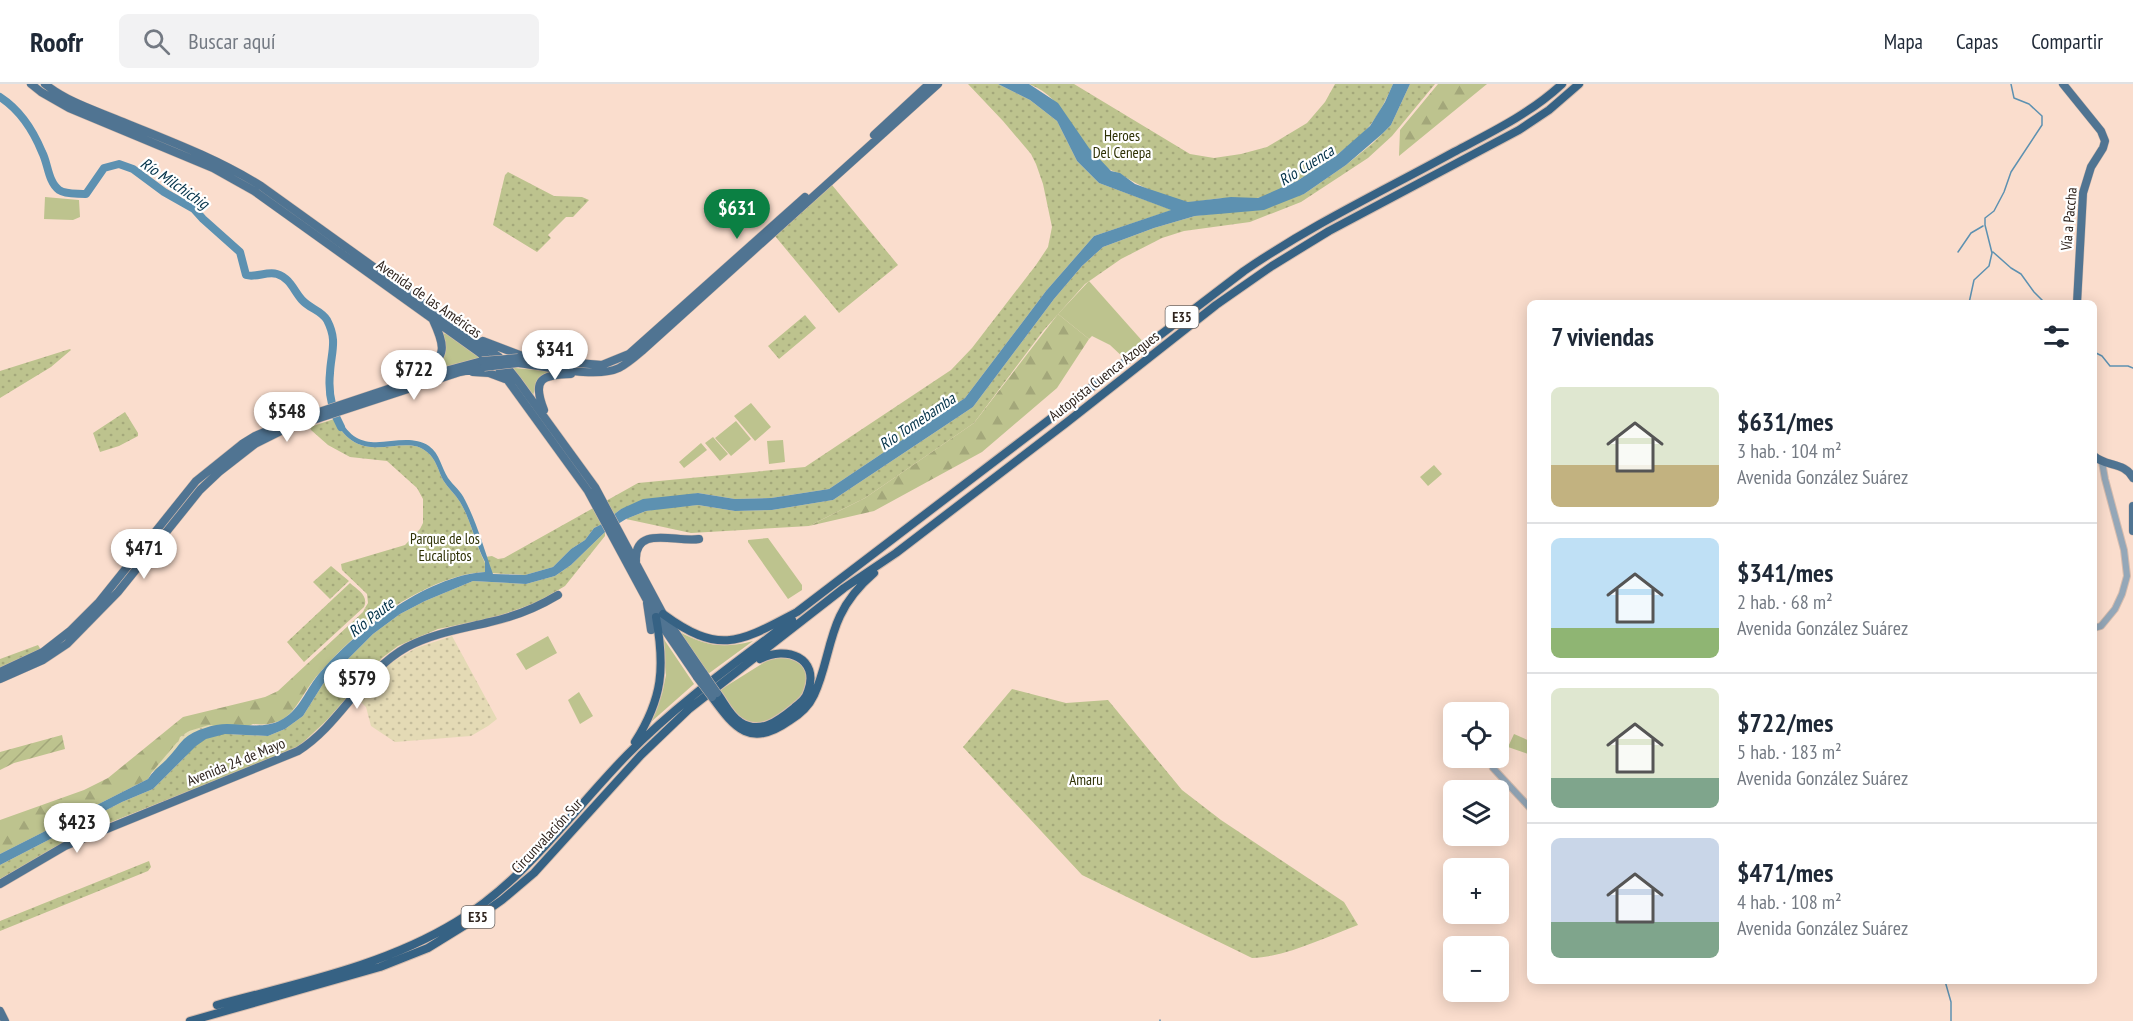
<!DOCTYPE html>
<html lang="es">
<meta charset="utf-8">
<style>
body{margin:0;font-family:"PT Sans Narrow",sans-serif;background:#f2f2f3;color:#1f2937;height:100vh;display:flex;flex-direction:column;font-size:22px;white-space:nowrap}
*{box-sizing:border-box;margin:0}
p{font-size:20px;color:#747a83}
.icon{flex:none;width:33px;height:33px;fill:none;stroke:currentColor;stroke-width:2;stroke-linecap:round;stroke-linejoin:round}
.map{position:relative;flex:1;overflow:hidden}
.side{position:absolute;left:1527px;top:216px;width:570px;height:684px;display:flex;flex-direction:column;background:#fff;border-radius:9px;box-shadow:0 3px 15px #0003}
.side>*{flex:none}
.controls{position:absolute;left:1443px;top:618px;display:grid;gap:12px}
.controls a{display:grid;place-items:center;width:66px;height:66px;border-radius:9px;background:#fff;box-shadow:0 3px 15px #0003;font-size:30px}
.price{position:absolute;translate:-50% -51px;padding:0 14px;border-radius:21px;background:#fff;color:#222;font-size:20px;line-height:39px;filter:drop-shadow(0 2px 3px #0008)}
.price::after{content:'';position:absolute;left:50%;top:36px;width:18px;height:14px;margin-left:-9px;background:inherit;clip-path:polygon(0 0,100% 0,50% 100%)}
.price.current{background:#0b8043;color:#fff}
ul{padding:0;list-style:none}
li{display:flex;align-items:center;gap:18px;height:150px;padding:0 24px}
li+li{border-top:2px solid #e0e1e3}
li span{display:grid;place-items:center;flex:none;width:168px;height:120px;border-radius:9px;color:#555}
li>.icon{margin-inline-start:auto}
span .icon{width:72px;height:72px;fill:#fffc;stroke-width:1}
li b{font-size:26px}
h2{display:flex;justify-content:space-between;align-items:center;height:72px;padding:0 24px;font-size:26px}
header{display:flex;align-items:center;gap:36px;box-sizing:border-box;height:84px;padding:0 30px;background:#fff;border-bottom:2px solid #e0e1e3}
header strong{font-size:28px}
nav{display:flex;gap:33px;margin-inline-start:auto;font-size:21px}
.search{width:420px;height:54px;background:#f2f2f3;display:flex;align-items:center;gap:15px;box-sizing:border-box;padding:0 21px;border-radius:9px;color:#747a83;font-size:22px}
.map>svg:first-child{display:block}
.grass{fill:#bdc38e}
.forest{fill:url(#forest-firs)}
.sand{fill:url(#sand-dots)}
.park{fill:url(#park-dots)}
.garden{fill:url(#garden-furrows)}
.water{fill:#5d91b1}
.lines{fill:none;stroke-linecap:round;stroke-linejoin:round}
.stream{stroke:#5d91b1;stroke-width:1.5}
.river{stroke:#5d91b1;stroke-width:8}
.minor-casing{stroke:#d5bcae;stroke-width:8}
.major-casing{stroke:#d5bcae;stroke-width:9}
.highway-casing{stroke:#d5bcae;stroke-width:10}
.minor{stroke:#94a7b8;stroke-width:6}
.major{stroke:#507492;stroke-width:8}
.highway{stroke:#366284;stroke-width:8}
.major-bridge-casing{stroke:#d5bcae;stroke-width:9;stroke-linecap:butt}
.major-bridge{stroke:#507492;stroke-width:8}
.labels{text-anchor:middle;stroke-width:4.5;stroke-linejoin:round;paint-order:stroke}
.shield{fill:#fff;stroke:#6d6662;stroke-width:1.5}
.shield-label{font-size:14px;font-weight:bold;fill:#2f241e}
.park-label{font-size:15px;fill:#2f3206;stroke:#fff}
.street-label{font-size:15px;fill:#2f241e;stroke:#fff}
.water-label{font-size:16px;font-style:italic;fill:#023148;stroke:#fff}
</style>
<header>
<strong>Roofr</strong>
<div class="search"><svg class="icon" aria-label="search" viewBox="0 0 24 24"><circle cx="10" cy="10" r="6"/><path d="M15 15l6 6"/></svg>Buscar aquí</div>
<nav><a>Mapa</a><a>Capas</a><a>Compartir</a></nav>
</header>
<div class="map">
<svg width="2133" height="937" viewBox="0 0 2133 937">
<defs>
<pattern id="forest-firs" width="22" height="20" patternUnits="userSpaceOnUse" patternTransform="scale(1.5)"><rect width="22" height="20" fill="#bdc38e"/><path d="M5 1l3.5 6h-7zM16 11l3.5 6h-7z" fill="#a3a77a"/></pattern>
<pattern id="sand-dots" width="8" height="8" patternUnits="userSpaceOnUse" patternTransform="scale(1.5)"><rect width="8" height="8" fill="#e4dab5"/><path d="M2 2h.1M6 6h.1" fill="none" stroke="#c4bb9b" stroke-width="1.8" stroke-linecap="round"/></pattern>
<pattern id="park-dots" width="8" height="8" patternUnits="userSpaceOnUse" patternTransform="scale(1.5)"><rect width="8" height="8" fill="#bdc38e"/><path d="M2 2h.1M6 6h.1" fill="none" stroke="#a3a77a" stroke-width="1.8" stroke-linecap="round"/></pattern>
<pattern id="garden-furrows" width="10" height="10" patternUnits="userSpaceOnUse" patternTransform="scale(1.5)"><rect width="10" height="10" fill="#bdc38e"/><path d="M-1 1l2-2M0 10L10 0M9 11l2-2" fill="none" stroke="#a3a77a"/></pattern>
</defs>
<rect width="100%" height="100%" fill="#faddcd"/>
<path class="grass" d="M45,113L79,116L80,133L73,136L44,135Z
M1089,197L1145,260L1125,275L1110,261L1092,252L1089,255L1058,230Z
M442,249L447,250L481,273L435,286C446,274 449,264 442,249Z
M515,284L557,288C542,291 536,297 533,313L512,285Z
M751,319L771,343L755,357L734,332Z
M736,337L751,355L731,372L715,354Z
M713,353L728,370L720,377L705,359Z
M783,356L785,378L769,380L767,357Z
M701,359L707,366L684,384L679,378Z
M1434,381L1442,390L1428,402L1420,393Z
M768,454L802,501V506L788,515L748,458V456Z
M678,547C705,562 723,565 753,557L708,590Z
M661,551L694,600L651,638L662,610L666,591Z
M548,552L557,569L526,586L516,570Z
M783,572C788,574 795,575 800,579C829,602 770,652 742,635C732,629 726,615 720,606L771,574Z
M579,608L593,632L580,640L568,616Z
M1514,650L1530,657L1528,670L1508,663Z"/>
<path class="forest" d="M1438,0H1487L1399,72L1400,46Z
M1058,230L1089,255L1057,304L982,368L874,427L809,442L865,414L974,339Z
M365,524L378,534C356,550 334,572 316,593C295,619 293,644 253,640L152,688L148,695L0,770V736L84,706L108,694L183,633L265,613L278,607L363,528Z"/>
<path class="sand" d="M452,552L497,635L488,642L471,652L395,658L371,642L366,623L356,613L384,583L416,564Z
M209,641L216,642L207,646L152,688L179,656L180,653L189,647Z"/>
<path class="park" d="M968,0H998L1030,16L1057,37L1077,77L1099,99L1172,126L1094,152L1046,207L965,314L829,405L771,414L735,415L698,409L621,425L600,441L594,444L585,456L571,465L553,483L525,491L489,489L485,473L492,472L498,475L504,474L638,399L805,383L951,286L972,264L1036,181L1048,163L1052,143L1043,100L1036,80L1031,70L1003,37Z
M1029,0H1074L1190,70L1214,74L1241,70L1267,63L1307,39L1325,18L1335,0H1393C1387,14 1380,28 1371,40C1355,62 1284,110 1257,114C1247,116 1235,114 1225,114C1213,114 1201,118 1189,118C1171,117 1137,101 1122,91C1118,88 1113,88 1109,85C1076,63 1069,15 1029,0Z
M1410,0H1435L1392,52L1368,74L1301,118L1250,138L1184,147L1162,154L1121,175L1085,200L1043,247L974,339L865,414L809,442L691,449L626,435L646,427L663,424L698,421L735,427L772,426L833,416L973,323L1054,215L1082,182L1103,163L1154,144L1195,132L1229,128L1304,110L1346,81L1373,59L1391,41Z
M508,88L554,112L582,113L589,116L573,133H566L548,151L551,154L537,168L493,141L505,91Z
M832,101L898,181L839,229L775,152Z
M805,231L816,244L779,275L768,262Z
M70,265L71,266L51,283L0,314V287Z
M125,328L138,349V352L119,362L100,368L93,349Z
M334,335C361,387 403,347 427,368C436,375 438,386 443,396C448,404 455,410 460,418C471,436 475,459 485,479V488C450,489 406,513 378,534L365,524L368,519L367,510L342,486L341,480L405,461L420,445L423,439V415L417,404L387,377L350,373L328,361L311,346L310,343Z
M605,448V452L565,502L538,518L493,534L438,545L398,562L382,574L326,637L296,665L96,744L64,759L0,795V781L122,718L153,705L196,662L206,655L225,650L268,652L285,645L303,632L323,600L373,550L400,530L425,517L473,497L526,500L555,492L571,481Z
M331,482L349,497L330,515L313,498Z
M350,499C358,506 369,512 364,523L304,578L287,558Z
M38,561L41,566L0,584V575Z
M1012,605L1066,619L1108,616L1182,706L1221,736L1344,818L1358,841C1326,853 1286,873 1252,874L1082,791L963,663Z
M149,777L151,783L148,787L0,847V837Z"/>
<path class="garden" d="M62,651L65,665L14,679L0,686V668Z"/>
<path class="water" d="M998,0H1029L1058,19L1089,64L1111,87L1120,89L1135,100L1146,104L1188,118L1231,113L1258,114L1297,97L1337,71L1370,42L1385,18L1393,0H1410L1391,41L1382,50L1346,81L1304,110L1264,126L1195,132L1154,144L1103,163L1082,182L1054,215L973,323L833,416L772,426L735,427L698,421L646,427L626,435L605,448L571,481L555,492L526,500L473,497L425,517L400,530L373,550L323,600L303,632L285,645L268,652L225,650L206,655L196,662L153,705L122,718L0,781V770L148,695C153,687 159,683 166,676C173,669 178,661 184,655C194,646 214,640 227,640C244,640 265,645 281,636C298,627 304,610 315,595C350,550 427,491 485,488V478C475,459 471,436 460,418C455,410 448,404 443,396C438,386 436,375 427,368C403,347 361,387 334,335L339,333C362,380 399,343 429,362C440,370 441,383 448,394C453,401 461,407 465,416C477,439 484,465 493,490L525,491L553,483L571,465L585,456L594,444L600,441L621,425L643,415L698,409L735,415L771,414L829,405L965,314L1046,207L1094,152L1171,126L1099,99L1077,77L1057,37L1030,16Z"/>
<g class="lines">
<path class="stream" d="M1958,168L1971,149L1983,142
M1993,168L2011,184L2021,190L2034,208L2045,219
M1969,219L1974,196L1989,182L1992,169L1985,141V134L1994,127L2004,108L2011,88L2042,41V32L2029,20L2014,14L2011,0
M2094,268L2102,272L2110,282H2128L2133,284
M1945,897L1951,918V937
M1160,936V937"/>
<path class="river" d="M0,13C20,26 33,46 42,68C48,79 48,98 59,106C66,111 78,109 86,110L104,84L119,80L133,85L164,108L194,125L203,135L240,168L246,191C256,194 267,187 277,190C290,194 294,207 302,216C310,225 321,226 327,236C338,257 331,268 330,289C328,308 332,327 341,343"/>
<defs>
<path id="minor" d="M2094,544L2101,542L2115,525L2122,510L2127,492L2124,466L2105,395L2102,378
M1493,684L1530,724"/>
<path id="major" d="M31,0L41,8L69,24L213,84L254,107L480,269L498,283L588,407L656,533L697,593
M45,0C67,18 97,27 123,38C170,57 218,75 261,102L499,273L518,297L595,403L663,530L704,590
M2063,0L2101,47L2105,57L2103,64L2091,83L2083,109L2077,219
M874,51L929,0
M483,257L525,273
M518,274L602,281L629,270L805,113
M518,279C545,282 596,295 619,284C627,280 635,273 642,267L938,0
M473,288L489,289L505,295
M425,291C447,270 445,262 433,236
M544,326C532,295 541,291 571,290
M2094,372C2106,383 2125,378 2133,394
M2133,422V447
M636,477C634,440 676,459 699,455
M647,519L651,546
M0,588L43,568L70,547L99,518L196,397L242,360L255,352L286,339L430,291L482,277
M0,595L43,576L67,560L118,508L200,406L219,388L255,360L283,346L460,288L484,283
M0,800L65,762L298,667C340,641 362,588 407,563C434,549 462,545 490,538C513,533 538,523 558,511
M0,927L5,937"/>
<path id="highway" d="M663,530C720,572 740,558 797,528L1244,187C1311,141 1383,107 1454,68C1492,48 1531,29 1562,0
M717,609C724,618 730,632 740,638C760,651 778,637 794,624C800,619 806,615 808,607C820,574 786,561 760,575
M712,613C735,645 751,664 789,637C799,631 809,622 814,611C826,586 828,557 840,532C848,515 860,501 874,489
M635,658C663,614 665,583 656,533
M217,921C298,899 384,882 456,838C526,796 571,728 627,671C677,620 735,579 792,536
M190,937L380,883L428,864L475,835L502,816L534,789L641,671L689,625L844,504L896,469L1066,339L1216,221L1272,182L1329,147L1519,46L1549,26L1579,0"/>
</defs>
<use href="#minor" class="minor-casing"/>
<use href="#major" class="major-casing"/>
<use href="#highway" class="highway-casing"/>
<use href="#minor" class="minor"/>
<use href="#major" class="major"/>
<use href="#highway" class="highway"/>
<defs>
<path id="major-bridge" d="M482,277L518,274
M484,283L518,279
M704,590L717,609
M697,593L712,613"/>
</defs>
<use href="#major-bridge" class="major-bridge-casing"/>
<use href="#major-bridge" class="major-bridge"/>
</g>
<g class="labels">
<g class="shield">
<rect x="1165.5" y="222" width="33" height="22" rx="4.5"/>
<rect x="461.5" y="822" width="33" height="22" rx="4.5"/>
</g>
<g class="shield-label">
<text x="1182" y="238">E35</text>
<text x="478" y="838">E35</text>
</g>
<g class="park-label">
<text x="1122" y="57">Heroes<tspan x="1122" dy="17">Del Cenepa</tspan></text>
<text x="445" y="460">Parque de los<tspan x="445" dy="17">Eucaliptos</tspan></text>
<text x="1086" y="701">Amaru</text>
</g>
<g class="street-label">
<text transform="translate(2069 135) rotate(-85)" y="5">Vía a Paccha</text>
<text transform="translate(429 215) rotate(35)" y="5">Avenida de las Américas</text>
<text transform="translate(1104 292) rotate(-38)" y="5">Autopista Cuenca Azogues</text>
<text transform="translate(236 678) rotate(-22)" y="5">Avenida 24 de Mayo</text>
<text transform="translate(547 752) rotate(-47)" y="5">Circunvalación Sur</text>
</g>
<g class="water-label">
<text transform="translate(1306 81) rotate(-32)" y="6">Río Cuenca</text>
<text transform="translate(175 99) rotate(34)" y="6">Río Milchichig</text>
<text transform="translate(917 337) rotate(-34)" y="6">Río Tomebamba</text>
<text transform="translate(371 533) rotate(-38)" y="6">Río Paute</text>
</g>
</g>
</svg>
<div class="controls">
<a><svg class="icon" aria-label="locate" viewBox="0 0 24 24"><circle cx="12" cy="12" r="6"/><path d="M12 2v4M12 18v4M2 12h4M18 12h4"/></svg></a>
<a><svg class="icon" aria-label="layers" viewBox="0 0 24 24"><path d="M12 4l9 5-9 5-9-5zM3 14l9 5 9-5"/></svg></a>
<a>+</a>
<a>−</a>
</div>
<b class="price current" style="left:737px;top:156px">$631</b>
<b class="price" style="left:555px;top:297px">$341</b>
<b class="price" style="left:414px;top:317px">$722</b>
<b class="price" style="left:287px;top:359px">$548</b>
<b class="price" style="left:144px;top:496px">$471</b>
<b class="price" style="left:357px;top:626px">$579</b>
<b class="price" style="left:77px;top:770px">$423</b>
<section class="side">
<h2>7 viviendas<svg class="icon" aria-label="filters" viewBox="0 0 24 24"><path d="M4 7h16M4 17h16"/><circle cx="9" cy="7" r="2"/><circle cx="15" cy="17" r="2"/></svg></h2>
<ul>
<li><span style="background:linear-gradient(#dfe7d0 65%,#c2b280 0)"><svg class="icon" aria-label="home" viewBox="0 0 24 24"><path d="M3 11l9-7 9 7M6 9v11h12V9"/></svg></span><div><b>$631/mes</b><p>3 hab. · 104 m²</p><p>Avenida González Suárez</p></div></li>
<li><span style="background:linear-gradient(#bfe0f5 75%,#8fb573 0)"><svg class="icon" aria-label="home" viewBox="0 0 24 24"><path d="M3 11l9-7 9 7M6 9v11h12V9"/></svg></span><div><b>$341/mes</b><p>2 hab. · 68 m²</p><p>Avenida González Suárez</p></div></li>
<li><span style="background:linear-gradient(#dfe7d0 75%,#7fa58c 0)"><svg class="icon" aria-label="home" viewBox="0 0 24 24"><path d="M3 11l9-7 9 7M6 9v11h12V9"/></svg></span><div><b>$722/mes</b><p>5 hab. · 183 m²</p><p>Avenida González Suárez</p></div></li>
<li><span style="background:linear-gradient(#c9d6e8 70%,#7fa58c 0)"><svg class="icon" aria-label="home" viewBox="0 0 24 24"><path d="M3 11l9-7 9 7M6 9v11h12V9"/></svg></span><div><b>$471/mes</b><p>4 hab. · 108 m²</p><p>Avenida González Suárez</p></div></li>
</ul>
</section>
</div>
